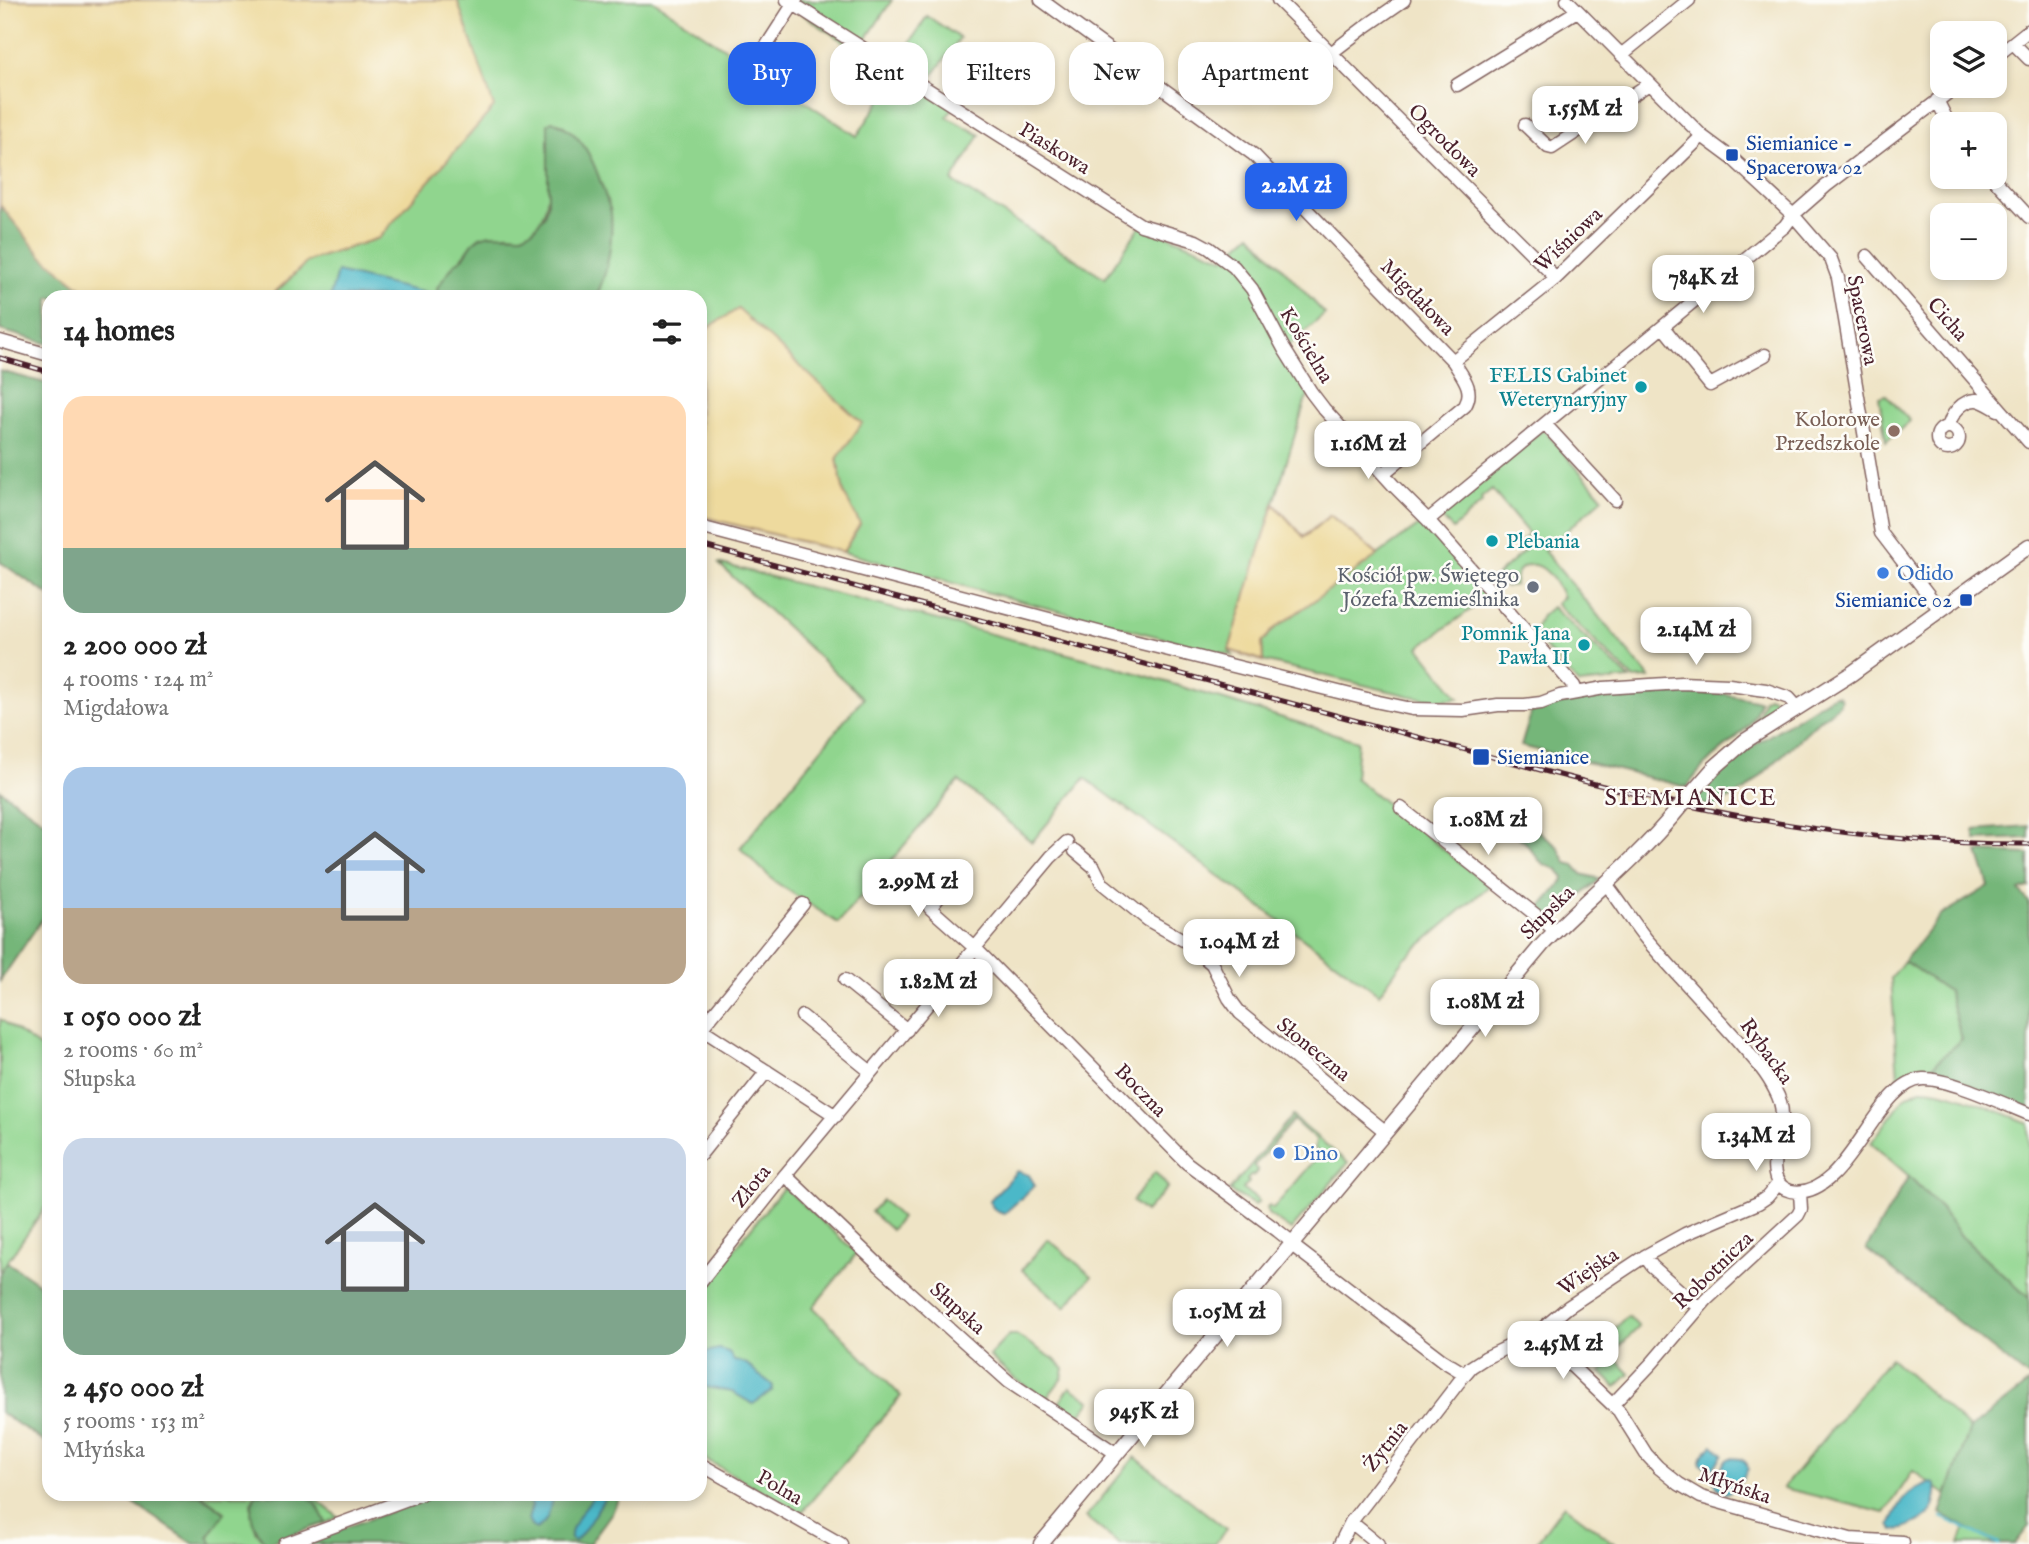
<!DOCTYPE html>
<meta charset="utf-8">
<style>
body{margin:0;font-family:"IM FELL English",serif;background:#f6f6f6;color:#222;height:100vh;display:flex;flex-direction:column;font-size:26px;white-space:nowrap}
*{box-sizing:border-box;margin:0}
p{font-size:23px;color:#767676}
.icon{flex:none;width:38px;height:38px;fill:none;stroke:currentColor;stroke-width:2;stroke-linecap:round;stroke-linejoin:round}
.map{position:relative;flex:1;overflow:hidden}
.details{position:absolute;left:42px;top:290px;width:665px;height:1211px;display:flex;flex-direction:column;background:#fff;border-radius:21px;box-shadow:0 4px 10px #0003}
.details>*{flex:none}
.guide{position:absolute;left:728px;top:42px;width:665px;height:63px;display:flex;gap:14px}
.tools{position:absolute;left:1930px;top:21px;display:grid;gap:14px}
.tools a{display:grid;place-items:center;width:77px;height:77px;border-radius:14px;background:#fff;box-shadow:0 4px 10px #0003;font-size:35px}
.price{position:absolute;translate:-50% -60px;padding:0 16px;border-radius:14px;background:#fff;color:#222;font-size:23px;line-height:46px;filter:drop-shadow(0 2px 4px #0008)}
.price::after{content:'';position:absolute;left:50%;top:42px;width:21px;height:16px;margin-left:-10px;background:inherit;clip-path:polygon(0 0,100% 0,50% 100%)}
.price.active{background:#2563eb;color:#fff}
ul{padding:0;list-style:none}
li{display:grid;align-content:center;gap:14px;height:371px;padding:0 21px}
li span{display:grid;place-items:center;height:217px;border-radius:21px;color:#555}
li>.icon{margin-inline-start:auto}
span .icon{width:126px;height:126px;fill:#fffc;stroke-width:1}
li b{font-size:30px}
h2{display:flex;justify-content:space-between;align-items:center;height:84px;padding:0 21px;font-size:30px}
.chip{padding:0 24px;border-radius:21px;background:#fff;box-shadow:0 4px 10px #0003;font-size:24px;line-height:63px}
.chip.active{background:#2563eb;color:#fff}
.map>svg:first-child{display:block}
.green{fill:#90d58e;stroke:#6d7a5c;stroke-width:2}
.forest{fill:#74b679;stroke:#5f6a52;stroke-width:2}
.sand{fill:#eeda9e;stroke:#9c7c64;stroke-width:2}
.water{fill:#4cb8c8;stroke:#4b6c7a;stroke-width:2}
.lines{fill:none;stroke-linecap:round;stroke-linejoin:round}
.stream{stroke:#4cb8c8;stroke-width:2.5}
.minor-casing{stroke:#846461;stroke-width:15}
.major-casing{stroke:#846461;stroke-width:17}
.minor{stroke:#fff;stroke-width:12}
.major{stroke:#fff;stroke-width:14}
.rail-casing{stroke:#4a1f2b;stroke-width:5}
.rail{stroke:#fdfcf7;stroke-width:2.5;stroke-dasharray:8;stroke-linecap:butt}
.major-bridge-casing{stroke:#846461;stroke-width:17;stroke-linecap:butt}
.major-bridge{stroke:#fff;stroke-width:14}
.transit-dot{fill:#1a4fb4;stroke:#fdfcf7;stroke-width:2.5}
.culture-dot{fill:#0f9aa8;stroke:#fdfcf7;stroke-width:2.5}
.education-dot{fill:#8d6e63;stroke:#fdfcf7;stroke-width:2.5}
.shop-dot{fill:#3f7fe0;stroke:#fdfcf7;stroke-width:2.5}
.worship-dot{fill:#6b7280;stroke:#fdfcf7;stroke-width:2.5}
.labels{text-anchor:middle;stroke-width:5;stroke-linejoin:round;paint-order:stroke}
.street-label{font-size:21px;fill:#4a1f2b;stroke:#fdfcf7}
.transit-label{font-size:21px;fill:#164399;stroke:#fdfcf7;text-anchor:start}
.culture-label{font-size:21px;fill:#0d838f;stroke:#fdfcf7;text-anchor:end}
.education-label{font-size:21px;fill:#785e54;stroke:#fdfcf7;text-anchor:end}
.shop-label{font-size:21px;fill:#366cbe;stroke:#fdfcf7;text-anchor:start}
.worship-label{font-size:21px;fill:#5b616d;stroke:#fdfcf7;text-anchor:end}
.quarter-label{font-size:24px;letter-spacing:2px;fill:#4a1f2b;stroke:#fdfcf7}
</style>
<div class="map">
<svg width="2029" height="1544" viewBox="0 0 2029 1544">
<rect width="100%" height="100%" fill="#fdfcf7"/>
<filter id="ink" filterUnits="userSpaceOnUse"><feTurbulence type="fractalNoise" baseFrequency=".0143" numOctaves="2"/><feDisplacementMap in="SourceGraphic" scale="14" xChannelSelector="R" yChannelSelector="G"/><feConvolveMatrix kernelMatrix="1 2 1 2 8 2 1 2 1" color-interpolation-filters="sRGB"/></filter>
<filter id="wash" filterUnits="userSpaceOnUse"><feTurbulence type="fractalNoise" baseFrequency=".00686" numOctaves="4" result="noise"/><feDisplacementMap in="SourceGraphic" scale="28" xChannelSelector="R" yChannelSelector="G"/><feGaussianBlur stdDeviation="1.57" result="paint"/><feColorMatrix in="noise" values="0 0 0 0 0 0 0 0 0 0 0 0 0 0 0 0 0 1.4 0 .05"/><feComposite in="paint" operator="in"/></filter>
<g filter="url(#wash)">
<rect width="100%" height="100%" fill="#efe4c6"/>
<path class="green" d="M457,0H652L857,136L896,76L788,5L791,0H892L865,41L898,62L927,16L960,38L928,82L958,101L947,117L980,135L952,181L1105,278L1141,225L1224,258L1251,234L1325,314L1285,349L1311,392L1305,402L1229,650L1233,656L978,590L843,552L860,524L844,494L837,458L738,309L700,333V298L595,297L600,289L574,134L561,124L552,121L548,124C548,152 559,228 521,235C516,236 510,233 505,234C494,236 483,240 473,243C462,259 449,272 437,288L438,297L270,298L308,261L379,238L493,107Z
M1886,395L1910,421L1886,442L1879,397Z
M1543,429L1603,498L1544,551L1650,678L1634,679L1556,604L1563,597C1557,584 1544,559 1526,566C1517,569 1515,577 1515,585L1505,587L1495,577L1525,550L1519,543L1529,534L1492,490L1481,499L1482,503L1453,529L1438,515Z
M1425,521L1492,594L1419,647L1459,698L1436,700L1410,696L1263,661L1262,642L1274,629Z
M718,563L1114,666L1358,741L1355,778L1489,886L1405,958L1379,994L1085,778L1032,842L959,781L838,923L774,881L740,848L863,698Z
M1552,607L1630,679L1579,684L1532,634L1542,616Z
M1768,696L1780,701L1782,707L1781,711L1747,733L1760,712L1764,699L1767,698Z
M1904,961L1948,991L1962,1040L1926,1072L1911,1074L1898,1078L1891,978Z
M0,1019L49,1054V1202L0,1272Z
M1920,1089C1949,1088 2001,1113 2029,1123V1298L1962,1237L1943,1211L1909,1176L1871,1143L1905,1097Z
M1292,1116L1348,1163L1291,1230L1268,1214L1267,1208L1269,1206L1273,1209L1320,1154L1315,1149L1316,1140L1293,1120L1254,1166L1258,1170L1253,1176L1251,1175L1247,1180L1249,1182L1243,1189L1259,1201L1255,1205L1229,1191Z
M1155,1172L1168,1187L1145,1212L1132,1201Z
M784,1187L857,1253L813,1307L901,1396L801,1513L700,1456V1292Z
M882,1200L901,1218L891,1230L871,1212Z
M1048,1239L1092,1276L1065,1307L1022,1270Z
M1628,1316L1639,1327L1613,1353L1602,1341Z
M1009,1335H1016L1054,1359L1064,1369L1062,1378L1046,1399L1015,1379L989,1356Z
M1615,1358L1630,1374L1616,1387L1601,1372Z
M1890,1358L1970,1429L1946,1495L1913,1471L1885,1513L1783,1488Z
M1070,1387L1091,1401L1077,1419L1057,1406Z
M1135,1457L1226,1529L1215,1544H1119L1086,1517Z
M201,1495H256L251,1503L256,1531L266,1543L213,1544L208,1538L225,1512Z
M307,1495H311L338,1517L326,1523L317,1505Z
M1564,1505L1615,1544H1535Z
M1966,1527L1996,1544H1960Z"/>
<path class="forest" d="M552,121C583,131 595,164 604,192C606,199 610,206 611,213C613,237 608,277 595,297H438L437,288L455,263L463,258L473,243L480,237L490,234L522,235L534,229L544,216L548,202V124Z
M0,205L41,255L93,297L49,298V344L0,330Z
M0,371L49,384V595L0,562Z
M1635,693L1725,694L1760,701C1752,729 1734,739 1713,757C1703,766 1695,776 1687,787L1521,746L1533,707Z
M1834,695L1839,696L1841,699L1839,705L1815,724L1746,790L1714,807L1694,802L1712,781L1751,747Z
M0,790L49,825V909L0,981Z
M1516,817L1523,819L1558,847L1566,863L1574,865L1582,874L1600,879L1550,923L1536,913L1563,881L1564,877L1557,869L1545,865L1539,860L1525,842L1513,833L1512,828Z
M2029,826V838L1976,840L1974,830Z
M1978,852L2029,854V887L2019,890L2029,902V1110L1926,1072L1962,1039L1948,991L1904,961L1940,916L1989,886Z
M1909,1176L1943,1211L1962,1237L2029,1298V1378L1866,1249Z
M7,1262L49,1291V1445L0,1412V1272Z
M2029,1383V1526L2015,1544H1996L1940,1513L1970,1429Z
M121,1495H201L225,1513L208,1537L213,1544H194Z
M256,1495H307L317,1505L326,1523L266,1543C254,1529 245,1512 256,1495Z
M437,1495H620L613,1511L589,1544H298Z"/>
<path class="sand" d="M0,0H457L494,107L379,238L308,261L270,297H93L41,255L0,205Z
M738,309L862,423L837,459L844,494L860,524L843,552L700,516V333Z
M1274,504L1304,537L1330,515L1378,555L1274,629L1262,642L1263,661L1229,650Z"/>
<path class="water" d="M337,272L430,294L431,297H330Z
M1017,1171L1029,1175L1035,1185L1004,1214C996,1212 991,1208 990,1200Z
M719,1349L729,1352L734,1361C754,1363 746,1367 759,1375C764,1379 768,1380 773,1386L772,1391L753,1404L732,1392L700,1386V1353Z
M1713,1445L1723,1454L1712,1470L1701,1464L1700,1460L1706,1451Z
M1730,1458C1739,1458 1747,1459 1748,1469L1736,1488L1727,1493L1718,1489L1714,1481L1725,1461Z
M1931,1482L1936,1485C1937,1493 1935,1506 1930,1513C1923,1521 1905,1529 1894,1530L1890,1525C1901,1500 1905,1492 1931,1482Z
M528,1495H553C549,1508 551,1520 536,1529L531,1526L528,1520L532,1505L529,1502Z
M594,1495H607C598,1506 584,1535 575,1541L571,1539C569,1524 586,1508 594,1495Z"/>
<g class="lines">
<path class="stream" d="M1941,1517L1999,1544"/>
</g>
</g>
<g filter="url(#ink)">
<g class="lines">
<defs>
<path id="minor" d="M787,0L1141,225L1196,241L1209,248L1234,267L1252,289L1284,349L1311,392L1324,409L1394,486L1428,520L1574,686L1577,693
M1041,0L1254,155L1453,361C1462,376 1475,389 1465,406L1384,473
M1278,0L1556,278
M1567,0L1702,136L1733,159L1793,215L1831,259L1838,278L1881,533L1940,610
M2013,43L2029,59
M1331,53L1365,27L1404,0
M1621,55L1689,0
M1995,57L2029,30
M758,59L796,0
M1457,85L1577,11
M1937,100L1949,124
M1525,125L1548,147L1552,148L1649,84
M1992,177L2029,217
M1867,256L2029,442
M1663,327L1710,385L1765,355
M0,341L49,355
M1453,361L1556,278L1702,136
M1545,424L1615,500
M1949,427C1950,415 1963,399 1977,400C1984,401 1992,407 1998,410
M1937 438a11 11 0 1 1 22 0a11 11 0 1 1-22 0Z
M1428,520L1785,226L1793,215L1826,186L1957,86
M700,527L1125,639L1379,702L1412,709L1463,710L1498,705H1525L1541,703L1560,696L1604,688L1681,683L1729,685L1766,690L1789,698L1798,708
M1401,808L1556,931
M1075,851L1094,867L1102,883L1148,920L1185,941L1212,964L1229,998L1240,1013L1386,1132
M955,878L930,908L975,948L1187,1163L1278,1231L1293,1243L1297,1249L1442,1360L1465,1374L1471,1367L1485,1358L1537,1333L1568,1307L1645,1256L1685,1234L1758,1203L1767,1197L1778,1184
M1606,884C1621,902 1632,922 1647,940C1675,972 1704,1003 1733,1035C1747,1052 1765,1069 1775,1090C1779,1097 1782,1107 1782,1115C1781,1136 1760,1184 1791,1191C1848,1202 1875,1081 1923,1079C1948,1078 2004,1104 2029,1114
M845,980L907,1030
M802,1016L871,1072
M700,1028L836,1116
M701,1029L803,904
M700,1155L767,1071
M785,1175L881,1267L1009,1382L1117,1454
M1645,1256L1652,1266L1699,1308
M700,1282L785,1175L1051,857L1067,842
M1537,1333L1619,1411L1646,1454L1658,1467L1679,1484L1701,1497L1850,1539L1903,1542
M1613,1404L1652,1363L1706,1300L1798,1215L1801,1209L1800,1192
M700,1464L841,1544
M1351,1522L1378,1544
M285,1544L421,1494
M1340,1544L1351,1522L1465,1374"/>
<path id="major" d="M1686,800L1714,768L1745,741L1851,674L2029,546
M1041,1544L1542,945C1585,900 1634,862 1674,814"/>
</defs>
<use href="#minor" class="minor-casing"/>
<use href="#major" class="major-casing"/>
<use href="#minor" class="minor"/>
<use href="#major" class="major"/>
<defs>
<path id="rail" d="M0,358L49,372
M700,545L1548,772C1708,814 1863,845 2029,844"/>
</defs>
<use href="#rail" class="rail-casing"/>
<use href="#rail" class="rail"/>
<defs>
<path id="major-bridge" d="M1674,814L1686,800"/>
</defs>
<use href="#major-bridge" class="major-bridge-casing"/>
<use href="#major-bridge" class="major-bridge"/>
</g>
</g>
<g class="transit-dot">
<rect x="1725" y="148" width="14" height="14" rx="3.5"/>
<rect x="1959" y="593" width="14" height="14" rx="3.5"/>
<rect x="1472" y="748" width="18" height="18" rx="3.5"/>
</g>
<g class="culture-dot">
<circle cx="1641" cy="387" r="7"/>
<circle cx="1492" cy="541" r="7"/>
<circle cx="1584" cy="645" r="7"/>
</g>
<circle class="education-dot" cx="1894" cy="431" r="7"/>
<g class="shop-dot">
<circle cx="1883" cy="573" r="7"/>
<circle cx="1279" cy="1153" r="7"/>
</g>
<circle class="worship-dot" cx="1533" cy="587" r="7"/>
<g class="labels">
<g class="street-label">
<text transform="translate(1445 140) rotate(45)" y="7">Ogrodowa</text>
<text transform="translate(1055 148) rotate(32)" y="7">Piaskowa</text>
<text transform="translate(1568 239) rotate(-43)" y="7">Wiśniowa</text>
<text transform="translate(1418 297) rotate(46)" y="7">Migdałowa</text>
<text transform="translate(1948 319) rotate(49)" y="7">Cicha</text>
<text transform="translate(1863 320) rotate(79)" y="7">Spacerowa</text>
<text transform="translate(1307 345) rotate(59)" y="7">Kościelna</text>
<text transform="translate(1547 912) rotate(-45)" y="7">Słupska</text>
<text transform="translate(1314 1049) rotate(39)" y="7">Słoneczna</text>
<text transform="translate(1767 1051) rotate(54)" y="7">Rybacka</text>
<text transform="translate(1141 1090) rotate(46)" y="7">Boczna</text>
<text transform="translate(751 1186) rotate(-51)" y="7">Złota</text>
<text transform="translate(1713 1270) rotate(-44)" y="7">Robotnicza</text>
<text transform="translate(1588 1271) rotate(-34)" y="7">Wiejska</text>
<text transform="translate(958 1308) rotate(42)" y="7">Słupska</text>
<text transform="translate(1385 1446) rotate(-52)" y="7">Żytnia</text>
<text transform="translate(1735 1485) rotate(19)" y="7">Młyńska</text>
<text transform="translate(780 1487) rotate(30)" y="7">Polna</text>
</g>
<g class="transit-label">
<text x="1746" y="150">Siemianice -<tspan x="1746" dy="24">Spacerowa 02</tspan></text>
<text x="1952" y="607" text-anchor="end">Siemianice 02</text>
<text x="1497" y="764">Siemianice</text>
</g>
<g class="culture-label">
<text x="1627" y="382">FELIS Gabinet<tspan x="1627" dy="24">Weterynaryjny</tspan></text>
<text x="1506" y="548" text-anchor="start">Plebania</text>
<text x="1570" y="640">Pomnik Jana<tspan x="1570" dy="24">Pawła II</tspan></text>
</g>
<g class="education-label">
<text x="1880" y="426">Kolorowe<tspan x="1880" dy="24">Przedszkole</tspan></text>
</g>
<g class="shop-label">
<text x="1897" y="580">Odido</text>
<text x="1293" y="1160">Dino</text>
</g>
<g class="worship-label">
<text x="1519" y="582">Kościół pw. Świętego<tspan x="1519" dy="24">Józefa Rzemieślnika</tspan></text>
</g>
<g class="quarter-label">
<text x="1691" y="805">SIEMIANICE</text>
</g>
</g>
</svg>
<div class="tools">
<a><svg class="icon" aria-label="layers" viewBox="0 0 24 24"><path d="M12 4l9 5-9 5-9-5zM3 14l9 5 9-5"/></svg></a>
<a>+</a>
<a>−</a>
</div>
<b class="price" style="left:1585px;top:146px">1.55M zł</b>
<b class="price active" style="left:1296px;top:223px">2.2M zł</b>
<b class="price" style="left:1703px;top:315px">784K zł</b>
<b class="price" style="left:1368px;top:481px">1.16M zł</b>
<b class="price" style="left:1696px;top:667px">2.14M zł</b>
<b class="price" style="left:1488px;top:857px">1.08M zł</b>
<b class="price" style="left:918px;top:919px">2.99M zł</b>
<b class="price" style="left:1239px;top:979px">1.04M zł</b>
<b class="price" style="left:938px;top:1019px">1.82M zł</b>
<b class="price" style="left:1485px;top:1039px">1.08M zł</b>
<b class="price" style="left:1756px;top:1173px">1.34M zł</b>
<b class="price" style="left:1227px;top:1349px">1.05M zł</b>
<b class="price" style="left:1563px;top:1381px">2.45M zł</b>
<b class="price" style="left:1144px;top:1449px">945K zł</b>
<div class="guide">
<a class="chip active">Buy</a>
<a class="chip">Rent</a>
<a class="chip">Filters</a>
<a class="chip">New</a>
<a class="chip">Apartment</a>
</div>
<section class="details">
<h2>14 homes<svg class="icon" aria-label="filters" viewBox="0 0 24 24"><path d="M4 7h16M4 17h16"/><circle cx="9" cy="7" r="2"/><circle cx="15" cy="17" r="2"/></svg></h2>
<ul>
<li><span style="background:linear-gradient(#ffd9b3 70%,#7fa58c 0)"><svg class="icon" aria-label="home" viewBox="0 0 24 24"><path d="M3 11l9-7 9 7M6 9v11h12V9"/></svg></span><div><b>2 200 000 zł</b><p>4 rooms · 124 m²</p><p>Migdałowa</p></div></li>
<li><span style="background:linear-gradient(#a9c7e8 65%,#b9a48a 0)"><svg class="icon" aria-label="home" viewBox="0 0 24 24"><path d="M3 11l9-7 9 7M6 9v11h12V9"/></svg></span><div><b>1 050 000 zł</b><p>2 rooms · 60 m²</p><p>Słupska</p></div></li>
<li><span style="background:linear-gradient(#c9d6e8 70%,#7fa58c 0)"><svg class="icon" aria-label="home" viewBox="0 0 24 24"><path d="M3 11l9-7 9 7M6 9v11h12V9"/></svg></span><div><b>2 450 000 zł</b><p>5 rooms · 153 m²</p><p>Młyńska</p></div></li>
</ul>
</section>
</div>
